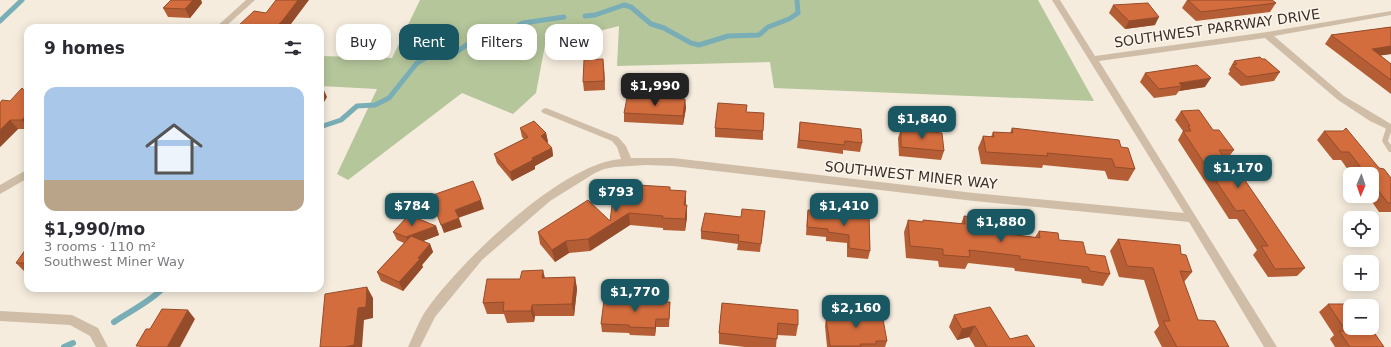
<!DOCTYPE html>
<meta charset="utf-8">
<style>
body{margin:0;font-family:"DejaVu Sans",sans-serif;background:#f2f2f3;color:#2b2b33;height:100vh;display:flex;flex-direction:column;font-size:15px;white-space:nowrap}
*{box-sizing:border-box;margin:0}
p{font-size:13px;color:#7c7c81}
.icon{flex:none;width:22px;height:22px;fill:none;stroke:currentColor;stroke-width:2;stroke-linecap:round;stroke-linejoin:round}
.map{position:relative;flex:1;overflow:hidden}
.side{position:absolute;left:24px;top:24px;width:300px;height:268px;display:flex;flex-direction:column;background:#fff;border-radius:12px;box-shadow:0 2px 10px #0003}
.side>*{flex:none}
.banner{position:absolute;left:336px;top:24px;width:380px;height:36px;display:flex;gap:8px}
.needle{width:26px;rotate:182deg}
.controls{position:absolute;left:1343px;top:167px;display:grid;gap:8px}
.controls a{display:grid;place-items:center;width:36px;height:36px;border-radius:8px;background:#fff;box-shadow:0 2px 10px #0003;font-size:20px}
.price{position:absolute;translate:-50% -34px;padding:0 9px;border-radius:8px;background:#195762;color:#fff;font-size:13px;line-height:26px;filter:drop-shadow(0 1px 2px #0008)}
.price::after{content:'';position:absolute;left:50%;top:24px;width:12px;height:9px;margin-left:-6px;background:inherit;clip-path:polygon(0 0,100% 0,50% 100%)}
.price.current{background:#222;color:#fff}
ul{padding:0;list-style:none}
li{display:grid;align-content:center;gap:8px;height:212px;padding:0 20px}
li span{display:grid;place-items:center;height:124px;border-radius:12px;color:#555}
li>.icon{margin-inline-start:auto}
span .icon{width:72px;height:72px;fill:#fffc;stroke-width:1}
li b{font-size:17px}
h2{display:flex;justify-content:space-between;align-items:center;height:48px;padding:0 20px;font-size:17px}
.tag{padding:0 14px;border-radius:12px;background:#fff;box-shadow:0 2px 10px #0003;font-size:14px;line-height:36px}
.tag.current{background:#195762;color:#fff}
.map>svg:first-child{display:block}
.green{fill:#b5c69b}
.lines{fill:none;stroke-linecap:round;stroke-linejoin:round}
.stream-far1{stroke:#79aeb6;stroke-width:5}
.stream{stroke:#79aeb6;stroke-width:6}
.service{fill:#cfbda7;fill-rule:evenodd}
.minor{fill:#cfbda7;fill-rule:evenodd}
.wall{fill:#b55e35}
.shaded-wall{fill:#944c2b}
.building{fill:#d36d3e;stroke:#944c2b}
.labels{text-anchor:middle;stroke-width:3;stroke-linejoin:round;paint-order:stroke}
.street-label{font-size:14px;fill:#3b3029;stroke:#fcf5eb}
</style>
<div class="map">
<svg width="1391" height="347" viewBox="0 0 1391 347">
<rect width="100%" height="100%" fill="#f5ecdd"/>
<path class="green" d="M420,0H1038L1094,101L774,88L770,62L617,66L619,26L545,45L536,93L513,114L462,93L348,180L337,174L377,89L320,86V56L392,58Z"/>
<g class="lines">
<path class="stream-far1" d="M585,16L595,15L624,5L631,7L651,24L664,28L691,43L699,45L728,36L759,35L768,27L789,19L798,13L797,0
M0,21L22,0
M320,127L341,120L357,106L375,105L389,98L417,63L431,55L439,52L458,51L475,39L503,34L523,23L564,17"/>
<path class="stream" d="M114,322C130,311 150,302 163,288
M64,347L73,343"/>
<path class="service" d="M1387,125H1391V132L1388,141L1391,145V152H1389L1382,141Z"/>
<path class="minor" d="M246,0H255L224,28H215Z
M1052,0H1060L1095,56L1267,32L1391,11V15L1274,36L1344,96L1391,124V131L1370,121L1338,100L1265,38L1099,61L1277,347H1264L1189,222L974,201L673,166L646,165L615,167L604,169L595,173L550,201L482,260L435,317L420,347H408C414,335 419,320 427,309C460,262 562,163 621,159L617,147L612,141L543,113L541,111L543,109L546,108L618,137L626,146L631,158H673L974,193L1184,213Z
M28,169V178L0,194V185Z
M0,311L72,315L98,328L108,347H96L90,336L70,325L0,321Z"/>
</g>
<path class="wall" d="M171,0H201L202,3L190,18L168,17L163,8Z
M1187,0H1272L1276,3L1270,12L1196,21L1182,8Z
M1113,5L1155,25L1125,29L1109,13Z
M1391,27V54L1380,55L1391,64V94L1325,44L1331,35Z
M1262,59L1280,72L1274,81L1241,86L1228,74L1230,71L1229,70L1234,61Z
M604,67L605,90L584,91L583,82Z
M1145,73L1205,87L1179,91L1176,95L1154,98L1140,82Z
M28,94V129H18L0,147L10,101Z
M685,99L686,108L683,125L624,122V113Z
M1181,111L1213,130L1234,150L1228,158H1225L1305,268L1297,276L1268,277L1253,255L1257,250L1237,219H1229L1178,140L1183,131L1175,120Z
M746,112L763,131V140L715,137V128Z
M800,122L862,143L860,152L843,150V154L797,148Z
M520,128L546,133L548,142L547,143L552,148L553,156L535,166V169L512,181L497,163L494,154L524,139L522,137Z
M1012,128L1121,147L1135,169L1128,181L1108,179L1105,171L1043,165L1042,168L981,164L978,148L983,136L991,137L993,132L1010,133Z
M901,129L944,151L941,160L899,156L898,138Z
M1324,131L1379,168L1391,178V212H1379L1368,196H1372V174H1351L1341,160H1333L1317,140Z
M621,190H670L686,205L687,217L685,231L663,230V228L630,225L590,251L569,253L555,262L540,244L538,232L610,221Z
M808,210L869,216L870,251L868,259L847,257V243L826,241V237L806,235L807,218Z
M765,211L760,252L737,250L738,244L701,239V231L741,217Z
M964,216L991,232L1035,237L1039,231L1059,240L1086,254L1110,274L1103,286L1082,283L1081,279L1015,271L1014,268L968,263L965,269L939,267L938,261L906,258L904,232L908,220L923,222V220L961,224Z
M436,226L439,235L423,241L430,244L433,252L422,265L423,267L403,291L381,281L377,272L404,243L397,240L393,232Z
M1118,239L1181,254L1192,272L1184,282L1198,320L1229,347H1162L1154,332L1159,326L1144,280L1119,277L1110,251Z
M28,246V272H25L16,263Z
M575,277L577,289L574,316H535L534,322L507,323L504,314H487L483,303L520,279L545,278Z
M670,302V310L669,327H656L655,336L630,335L629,333L602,332L601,324Z
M722,303L798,325L796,336L777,335L776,347H745L719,344V333Z
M1328,304L1384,347H1335L1330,339L1334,335L1319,312Z
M840,309L855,313L887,341L885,347H827L825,326L826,318H838Z
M954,315L1010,339L1035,347H975L969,337L957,340L949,327Z"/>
<path class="shaded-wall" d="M193,0H201L202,3L190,18L185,9Z
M298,0H309L288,28H275Z
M1159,17L1155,25L1125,29L1129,21Z
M1391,46V54L1365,58L1372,49Z
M603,59L604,67L605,90L604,81Z
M1211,78L1205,87L1179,91L1182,86L1179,83Z
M323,88L327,97L320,109V93Z
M685,99L686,108L683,125V116Z
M28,113V128L22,120Z
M320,115L321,116L320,129Z
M10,120L18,129L0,147V130Z
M546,133L548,142L543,145L541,136Z
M552,148L553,156L535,166V169L512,181L510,172L532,158Z
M686,191V203L684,217V205Z
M481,200L484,209L458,218L455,210Z
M687,205V217L685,231V219Z
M629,213L630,225L590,251L588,239Z
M459,218L462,227L444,233L441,225Z
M436,226L439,235L410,246L406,237Z
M566,241L569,253L555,262L552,250Z
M430,244L433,252L422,265L423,267L403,291L399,282Z
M543,270L546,282L542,278Z
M575,277L577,289L574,316L572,304Z
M367,287L373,298V318L364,320L362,347H345L358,308Z
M532,305L535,316L534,322L531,311Z
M188,310L195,319L180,347H167Z
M656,319V327L655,336V328Z
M975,326L969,337L957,340L962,329Z"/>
<path class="building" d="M171,0H193L185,9L163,8Z
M276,0H298L283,20L275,28L269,27L268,28H236L254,11L266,13Z
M1188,0H1272L1276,3L1201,12Z
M1148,3L1159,17L1129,21L1113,5Z
M131,26L150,27L149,28H128Z
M1391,27V46L1372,49L1391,64V80L1331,35Z
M1260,57L1262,59H1265L1280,72L1247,77L1233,65L1237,64L1234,61Z
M603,59L604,81L583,82L584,60Z
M1197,65L1211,78L1179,83L1182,86L1159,89L1145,73Z
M22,88L28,94V113L22,120H10L0,130V103L2,100L10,101Z
M320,88H323L320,93Z
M627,98L685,99L683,116L624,113Z
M718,103L747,105L746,112L764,113L763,131L715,128Z
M1199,110L1213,130H1219L1234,150H1219L1237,176H1242L1305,268L1275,269L1261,246H1268L1244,210L1236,211L1183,131H1191L1188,126H1190L1181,111Z
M534,121L546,133L541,136L552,148L532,158L533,160L510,172L494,154L528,137L520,128Z
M800,122L861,129L862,143L845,141L844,145L799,140Z
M1012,128L1119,140L1121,147L1128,148L1135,169L1115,167L1112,159L1047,153L1048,156L986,152L983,136L994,137L993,132L1013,133Z
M1346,128L1379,168L1384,169L1391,178V203H1388L1372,182V174H1366L1349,152H1341L1324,131H1343Z
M901,129L942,133L944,151L901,147Z
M473,181L481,200L455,210L459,218L441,225L430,196Z
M622,184L670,187V190L686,191L684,205H687L685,219L662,218L663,216L629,213L588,239L566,241L552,250L538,232L588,200L610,221L614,190H621Z
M742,209L765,211L761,244L738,241L739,235L701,231L705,213L741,217Z
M808,210L869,216L870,251L849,248V235L828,232V229L807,227Z
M409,215L436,226L406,237L393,232Z
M964,216L989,219L991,232L1040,238L1039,231L1058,233L1059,240L1083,242L1086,254L1105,256L1110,274L1090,271L1088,267L1020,259V256L969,250L970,257L943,255V249L910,246L908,220L923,222V220L965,224Z
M411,236L430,244L418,258L420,259L399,282L377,272Z
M1118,239L1180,245L1181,254L1186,255L1192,272L1180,271L1198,320L1215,321L1229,347H1177L1163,321H1170L1153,268L1127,266Z
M28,246V263H16Z
M543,270L542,278L575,277L572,304L532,305L531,311H503L504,302L483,303L487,279H520L522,271Z
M367,287L366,307L358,308L354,345L345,347H320L325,294Z
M604,300L670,302L669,319H656L655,328L629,327V325L601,324Z
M722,303L798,310V325L778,323L777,339L719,333Z
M1328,304H1354L1355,306H1350V328H1371L1384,347H1350L1339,331H1346Z
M990,307L1010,339L1027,335L1035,347H987L975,326L962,329L954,315Z
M162,309L188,310L167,347H140V346H136L146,329H150Z
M840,309H854L855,313L882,314L887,341H876V344H860L861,346H830L826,318H841Z"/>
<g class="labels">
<g class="street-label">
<text transform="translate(1217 28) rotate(-8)" y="5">SOUTHWEST PARRWAY DRIVE</text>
<text transform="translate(911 175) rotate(6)" y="5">SOUTHWEST MINER WAY</text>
</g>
</g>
</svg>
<div class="controls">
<a><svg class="needle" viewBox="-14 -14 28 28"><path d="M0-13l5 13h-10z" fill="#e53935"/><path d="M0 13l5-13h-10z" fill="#7c7c81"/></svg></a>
<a><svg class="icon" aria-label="locate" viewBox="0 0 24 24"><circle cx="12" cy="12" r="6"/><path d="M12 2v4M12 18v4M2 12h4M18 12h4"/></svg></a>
<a>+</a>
<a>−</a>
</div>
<b class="price current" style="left:655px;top:107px">$1,990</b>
<b class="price" style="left:922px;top:140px">$1,840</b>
<b class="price" style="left:1238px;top:189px">$1,170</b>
<b class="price" style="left:616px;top:213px">$793</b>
<b class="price" style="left:412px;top:227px">$784</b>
<b class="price" style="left:844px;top:227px">$1,410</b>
<b class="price" style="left:1001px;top:243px">$1,880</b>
<b class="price" style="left:635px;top:313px">$1,770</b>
<b class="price" style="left:856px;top:329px">$2,160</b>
<div class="banner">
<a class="tag">Buy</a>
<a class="tag current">Rent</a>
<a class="tag">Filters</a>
<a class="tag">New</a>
</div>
<section class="side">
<h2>9 homes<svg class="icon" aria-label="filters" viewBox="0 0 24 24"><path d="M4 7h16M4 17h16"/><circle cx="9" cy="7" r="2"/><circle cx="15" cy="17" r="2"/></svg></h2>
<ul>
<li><span style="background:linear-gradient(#a9c7e8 75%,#b9a48a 0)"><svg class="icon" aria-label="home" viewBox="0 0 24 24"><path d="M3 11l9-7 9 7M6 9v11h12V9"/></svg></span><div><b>$1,990/mo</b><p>3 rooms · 110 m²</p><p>Southwest Miner Way</p></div></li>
</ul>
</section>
</div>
